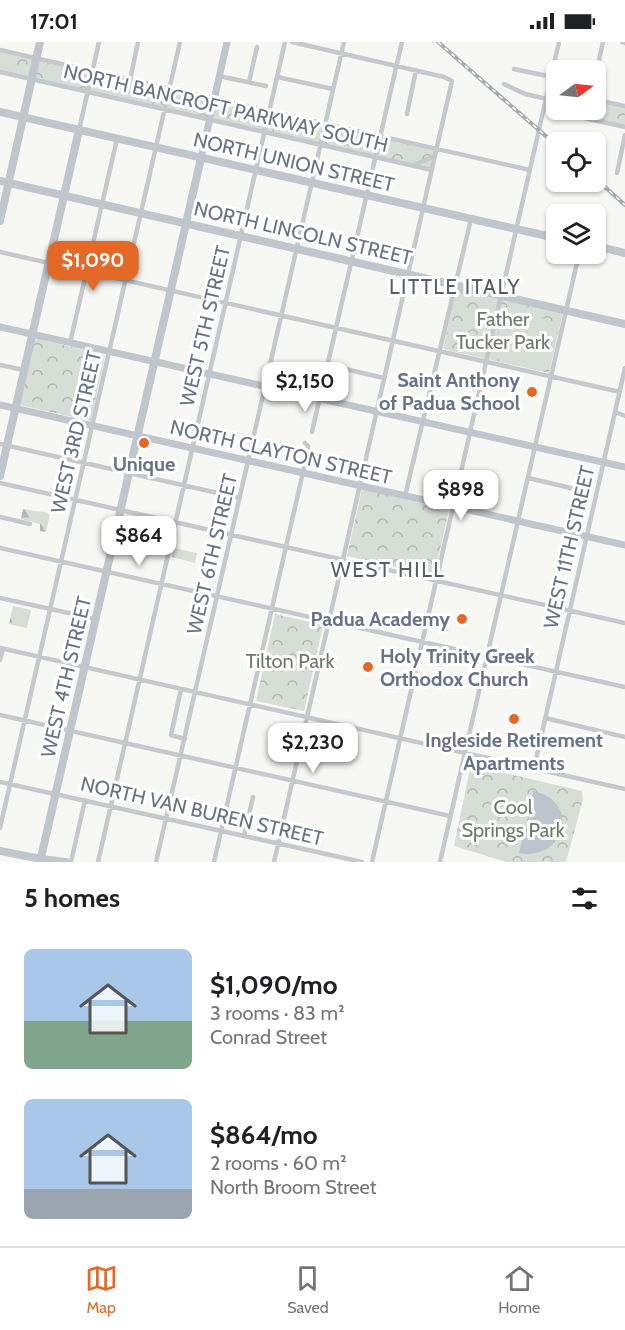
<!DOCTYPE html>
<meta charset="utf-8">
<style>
body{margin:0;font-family:Cabin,sans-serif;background:#f6f6f6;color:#202124;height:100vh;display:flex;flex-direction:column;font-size:22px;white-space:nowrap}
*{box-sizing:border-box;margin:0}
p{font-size:20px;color:#757577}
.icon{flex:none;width:33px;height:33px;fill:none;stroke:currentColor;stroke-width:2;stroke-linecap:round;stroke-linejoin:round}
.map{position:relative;height:820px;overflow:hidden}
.details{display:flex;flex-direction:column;background:#fff;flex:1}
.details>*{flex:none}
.needle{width:39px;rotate:75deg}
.fabs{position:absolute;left:546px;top:18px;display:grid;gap:12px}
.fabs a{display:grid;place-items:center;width:60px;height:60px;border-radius:9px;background:#fff;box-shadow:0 2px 4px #0004;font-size:30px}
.price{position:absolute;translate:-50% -51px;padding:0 14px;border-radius:12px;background:#fff;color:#222;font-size:20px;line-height:39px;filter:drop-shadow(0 2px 3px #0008)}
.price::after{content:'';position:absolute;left:50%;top:36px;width:18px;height:14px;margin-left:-9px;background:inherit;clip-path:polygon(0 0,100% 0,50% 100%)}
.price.on{background:#e46927;color:#fff}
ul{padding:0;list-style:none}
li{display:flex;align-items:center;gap:18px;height:150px;padding:0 24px}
li span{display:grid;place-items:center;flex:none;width:168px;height:120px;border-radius:9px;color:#555}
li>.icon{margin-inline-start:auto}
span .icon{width:72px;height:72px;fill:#fffc;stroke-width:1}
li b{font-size:26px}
h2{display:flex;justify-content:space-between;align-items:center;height:72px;padding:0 24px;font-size:26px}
.status{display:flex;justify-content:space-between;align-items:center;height:42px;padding:0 30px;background:#fff;direction:ltr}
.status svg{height:16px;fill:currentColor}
.tabs{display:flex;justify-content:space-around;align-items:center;height:84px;border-top:2px solid #e0e0e0;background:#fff;font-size:16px;color:#757577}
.tabs a{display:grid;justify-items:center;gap:3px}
.tabs .on{color:#e46927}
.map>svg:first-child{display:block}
.forest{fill:url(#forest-firs)}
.park{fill:url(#park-crowns)}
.pitch{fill:#d7ded5}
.water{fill:#bcc5cb}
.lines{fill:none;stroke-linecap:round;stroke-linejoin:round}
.street{stroke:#c5c8cc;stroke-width:4.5}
.secondary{stroke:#c0c6cd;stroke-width:7}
.primary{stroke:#c0c6cd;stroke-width:8}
.highway{stroke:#c0c6cd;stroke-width:9}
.rail-casing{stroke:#a5aab1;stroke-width:4}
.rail{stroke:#fff;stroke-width:1.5;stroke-dasharray:4.5;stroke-linecap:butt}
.poi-dot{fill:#e46927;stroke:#fff;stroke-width:2}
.labels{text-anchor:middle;stroke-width:6;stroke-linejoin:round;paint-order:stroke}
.street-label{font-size:20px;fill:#667485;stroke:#fff}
.park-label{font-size:20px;fill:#677c65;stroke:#fff}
.poi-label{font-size:20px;font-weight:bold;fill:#667485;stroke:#fff;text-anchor:end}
.neighbourhood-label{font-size:21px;letter-spacing:1.5px;fill:#545e6a;stroke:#fff}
</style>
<div class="status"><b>17:01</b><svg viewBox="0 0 49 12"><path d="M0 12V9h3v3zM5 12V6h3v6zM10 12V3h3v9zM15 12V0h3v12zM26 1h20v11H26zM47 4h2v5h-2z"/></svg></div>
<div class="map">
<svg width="625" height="820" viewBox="0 0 625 820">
<defs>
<pattern id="forest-firs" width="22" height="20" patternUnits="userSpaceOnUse" patternTransform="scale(1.5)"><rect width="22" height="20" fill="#d7ded5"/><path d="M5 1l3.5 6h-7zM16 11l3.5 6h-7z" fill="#b2b9b2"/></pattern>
<pattern id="park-crowns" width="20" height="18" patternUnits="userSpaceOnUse" patternTransform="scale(1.5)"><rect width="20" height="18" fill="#d7ded5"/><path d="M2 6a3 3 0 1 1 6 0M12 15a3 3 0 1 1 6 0" fill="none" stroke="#b2b9b2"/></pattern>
</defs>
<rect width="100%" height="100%" fill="#f7f7f4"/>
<path class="forest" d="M23,467L50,471L46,490L40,489V482L21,477Z
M174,506L197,511L195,521L172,515Z
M13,564L31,568L27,586L9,582Z"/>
<path class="park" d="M0,8L436,108L432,128L0,30Z
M549,47L556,49V68H596V58L625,64V85L544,67Z
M456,247L563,270L549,331L443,307Z
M38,297L105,313L91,379L19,363L34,298Z
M362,447L449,468L434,534L347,514Z
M275,572L323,583L304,669L256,659Z
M474,724L582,749L583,757L566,820H507L454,804L470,727Z"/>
<path class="pitch" d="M507,265L552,279L545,328L492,316L500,283Z"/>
<path class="water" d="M533,749C582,759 565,820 519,811L525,786L529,785L532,781L528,773Z"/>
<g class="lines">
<path class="street" d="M622,0L625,1
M0,8L530,128
M514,27L552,35
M0,30L432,128
M596,32L603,0
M219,34L266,44
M277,35L333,47
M130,38L138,0
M249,40L257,5
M504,42L525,52L547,57
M596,58L625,64
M544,67L625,85
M407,72L416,28
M79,88L99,0
M414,123L435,114
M617,131L625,93
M0,210L620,350
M70,301L117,97
M0,323L24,328
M328,323L384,336
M615,370L625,374
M312,390L402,0
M305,401L308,404V409
M0,402L240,456
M528,436L571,446
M0,441L625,581
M405,454L471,177
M0,475L30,482
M0,506L625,645
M0,556L96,577
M0,606L625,747
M0,618L3,607
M181,647L171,693L185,697
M0,673L450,774
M545,676L625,695
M534,726L625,326
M0,740L362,820
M0,786L180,0
M244,794L253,755
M71,820L85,758
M98,820L285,0
M156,820L344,0
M214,820L306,417
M274,820L452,39L444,35L292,0
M372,820L559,0
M440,820L579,212"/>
<path class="secondary" d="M201,116L227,0
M0,285L625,425
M0,363L625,503"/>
<path class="primary" d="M0,70L556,196
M0,139L625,282
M0,179L40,0
M596,204L625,211
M0,434L79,88
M0,809L41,817L66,820
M40,820L201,116"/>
<path class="highway" d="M41,817L46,820"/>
<defs>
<path id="rail" d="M438,0L556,103
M596,137L625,163"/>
</defs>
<use href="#rail" class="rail-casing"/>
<use href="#rail" class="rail"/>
</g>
<g class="poi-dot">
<circle cx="532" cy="350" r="6"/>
<circle cx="144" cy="401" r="6"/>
<circle cx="462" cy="577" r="6"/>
<circle cx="368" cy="625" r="6"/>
<circle cx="514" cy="677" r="6"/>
</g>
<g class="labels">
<g class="street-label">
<text transform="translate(226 66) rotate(13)" y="7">NORTH BANCROFT PARKWAY SOUTH</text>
<text transform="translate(294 120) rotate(13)" y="7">NORTH UNION STREET</text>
<text transform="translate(303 191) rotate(13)" y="7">NORTH LINCOLN STREET</text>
<text transform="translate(205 284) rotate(-77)" y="7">WEST 5TH STREET</text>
<text transform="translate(76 390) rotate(-77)" y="7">WEST 3RD STREET</text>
<text transform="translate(281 410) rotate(13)" y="7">NORTH CLAYTON STREET</text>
<text transform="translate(569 505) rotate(-77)" y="7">WEST 11TH STREET</text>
<text transform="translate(212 512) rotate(-77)" y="7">WEST 6TH STREET</text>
<text transform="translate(66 635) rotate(-77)" y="7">WEST 4TH STREET</text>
<text transform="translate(202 769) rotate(13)" y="7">NORTH VAN BUREN STREET</text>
</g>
<g class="park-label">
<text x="503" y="284">Father<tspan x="503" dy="23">Tucker Park</tspan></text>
<text x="290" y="626">Tilton Park</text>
<text x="513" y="772">Cool<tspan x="513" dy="23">Springs Park</tspan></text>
</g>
<g class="poi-label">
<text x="520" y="345">Saint Anthony<tspan x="520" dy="23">of Padua School</tspan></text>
<text x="144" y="429" text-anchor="middle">Unique</text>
<text x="450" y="584">Padua Academy</text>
<text x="380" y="621" text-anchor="start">Holy Trinity Greek<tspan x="380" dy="23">Orthodox Church</tspan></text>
<text x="514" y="705" text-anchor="middle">Ingleside Retirement<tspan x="514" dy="23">Apartments</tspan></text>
</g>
<g class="neighbourhood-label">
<text x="455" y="252">LITTLE ITALY</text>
<text x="388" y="535">WEST HILL</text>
</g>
</g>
</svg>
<div class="fabs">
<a><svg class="needle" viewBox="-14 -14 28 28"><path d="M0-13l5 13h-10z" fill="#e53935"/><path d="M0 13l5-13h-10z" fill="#757577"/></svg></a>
<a><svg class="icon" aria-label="locate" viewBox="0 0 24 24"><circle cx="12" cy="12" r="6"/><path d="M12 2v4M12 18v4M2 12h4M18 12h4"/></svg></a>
<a><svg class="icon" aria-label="layers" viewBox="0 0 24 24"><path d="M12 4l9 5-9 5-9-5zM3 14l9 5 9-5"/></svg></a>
</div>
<b class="price on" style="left:93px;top:250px">$1,090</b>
<b class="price" style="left:305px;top:371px">$2,150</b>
<b class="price" style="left:461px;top:479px">$898</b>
<b class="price" style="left:139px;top:525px">$864</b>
<b class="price" style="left:313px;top:732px">$2,230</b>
</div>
<section class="details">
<h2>5 homes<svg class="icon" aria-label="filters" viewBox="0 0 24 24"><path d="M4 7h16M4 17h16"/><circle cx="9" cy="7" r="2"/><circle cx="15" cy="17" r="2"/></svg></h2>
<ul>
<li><span style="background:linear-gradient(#a9c7e8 60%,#7fa58c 0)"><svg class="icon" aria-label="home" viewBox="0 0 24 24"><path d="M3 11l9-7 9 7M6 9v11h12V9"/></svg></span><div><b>$1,090/mo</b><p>3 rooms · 83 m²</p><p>Conrad Street</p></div></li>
<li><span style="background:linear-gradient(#a9c7e8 75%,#9aa5b1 0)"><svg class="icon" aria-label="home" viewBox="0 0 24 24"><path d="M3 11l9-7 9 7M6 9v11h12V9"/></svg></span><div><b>$864/mo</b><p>2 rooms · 60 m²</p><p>North Broom Street</p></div></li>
</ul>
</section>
<nav class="tabs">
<a class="on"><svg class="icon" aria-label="map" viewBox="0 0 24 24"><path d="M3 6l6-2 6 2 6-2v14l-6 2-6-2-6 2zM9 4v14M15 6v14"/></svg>Map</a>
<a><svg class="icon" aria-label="saved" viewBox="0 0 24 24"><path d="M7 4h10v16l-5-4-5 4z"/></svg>Saved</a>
<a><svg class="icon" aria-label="home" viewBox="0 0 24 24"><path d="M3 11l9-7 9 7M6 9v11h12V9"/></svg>Home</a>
</nav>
